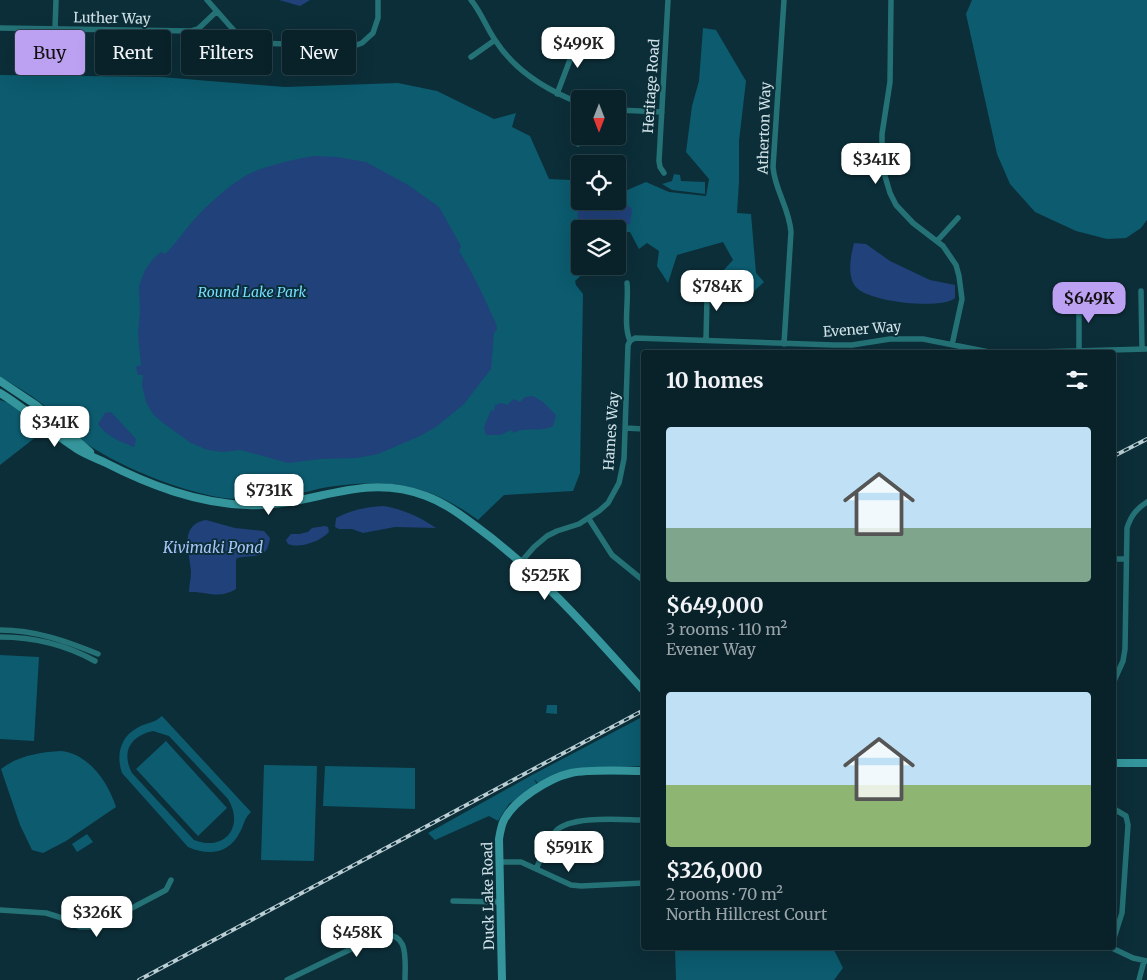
<!DOCTYPE html>
<meta charset="utf-8">
<style>
body{margin:0;font-family:Merriweather,serif;background:#172f36;color:#f1f3f6;height:100vh;display:flex;flex-direction:column;font-size:19px;white-space:nowrap}
*{box-sizing:border-box;margin:0}
p{font-size:16px;color:#99a4a8}
.icon{flex:none;width:28px;height:28px;fill:none;stroke:currentColor;stroke-width:2;stroke-linecap:round;stroke-linejoin:round}
.map{position:relative;flex:1;overflow:hidden}
.drawer{position:absolute;left:641px;top:350px;width:475px;height:600px;display:flex;flex-direction:column;background:#09222a;border-radius:5px;box-shadow:0 5px 20px #0002,0 0 0 1px #293f47}
.drawer>*{flex:none}
.banner{position:absolute;left:15px;top:30px;width:475px;height:45px;display:flex;gap:10px}
.needle{width:32px;rotate:180deg}
.buttons{position:absolute;left:571px;top:90px;display:grid;gap:10px}
.buttons a{display:grid;place-items:center;width:55px;height:55px;border-radius:5px;background:#09222a;box-shadow:0 5px 20px #0002,0 0 0 1px #293f47;font-size:25px}
.price{position:absolute;translate:-50% -42px;padding:0 11px;border-radius:10px;background:#fff;color:#222;font-size:16px;line-height:32px;filter:drop-shadow(0 1px 2px #0008)}
.price::after{content:'';position:absolute;left:50%;top:30px;width:15px;height:11px;margin-left:-8px;background:inherit;clip-path:polygon(0 0,100% 0,50% 100%)}
.price.active{background:#bca0f2;color:#111}
ul{padding:0;list-style:none}
li{display:grid;align-content:center;gap:10px;height:265px;padding:0 25px}
li span{display:grid;place-items:center;height:155px;border-radius:5px;color:#555}
li>.icon{margin-inline-start:auto}
span .icon{width:90px;height:90px;fill:#fffc;stroke-width:1}
li b{font-size:21px}
h2{display:flex;justify-content:space-between;align-items:center;height:60px;padding:0 25px;font-size:21px}
.chip{padding:0 18px;border-radius:5px;background:#09222a;box-shadow:0 5px 20px #0002,0 0 0 1px #293f47;font-size:18px;line-height:45px}
.chip.active{background:#bca0f2;color:#111}
.map>svg:first-child{display:block}
.green{fill:#0c5b6f;fill-rule:evenodd}
.water{fill:#21417a}
.lines{fill:none;stroke-linecap:round;stroke-linejoin:round}
.street{stroke:#247276;stroke-width:5.5}
.secondary{stroke:#34969c;stroke-width:8}
.rail-casing{stroke:#baced4;stroke-width:4}
.rail{stroke:#0c2e38;stroke-width:2;stroke-dasharray:5.5;stroke-linecap:butt}
.labels{text-anchor:middle;stroke-width:4;stroke-linejoin:round;paint-order:stroke}
.street-label{font-size:14px;fill:#d0e2e8;stroke:#0c2e38}
.park-label{font-size:14px;font-style:italic;fill:#74defe;stroke:#0c2e38}
.water-label{font-size:15px;font-style:italic;fill:#a7c5f9;stroke:#0c2e38}
</style>
<div class="map">
<svg width="1147" height="980" viewBox="0 0 1147 980">
<rect width="100%" height="100%" fill="#0c2e38"/>
<path class="green" d="M972,0H1147V220L1141,228L1126,238L1107,239L1076,231L1035,212L1010,184L997,154L966,14Z
M703,28L716,30L746,81L739,141V182L737,213L751,214L756,273L764,282L751,294L740,279H727L721,273L733,260L723,242L677,255L668,283L657,266L659,251L647,243L639,249L630,232H619L618,235V229H580V266H591L575,281L576,285L583,294L580,473L573,491L504,495L478,520C428,483 388,478 328,487C316,489 303,493 291,496C266,501 237,501 212,496C169,487 105,461 71,432C61,423 52,412 41,403C28,393 14,385 0,377V75L161,77L285,87L398,83L437,91L494,119L516,113L512,127L530,136L549,179L570,180V189L580,191V201H618V194L646,182L669,192L706,196L709,179L686,152L692,106L699,81Z
M674,174L680,175L681,181L705,182V194L672,190L662,184L672,181Z
M0,400L9,403L45,430L0,465Z
M0,655L39,657L34,741L0,739Z
M547,705H557V714L546,713Z
M162,716L251,812C243,820 245,823 240,832C229,854 209,856 188,847L122,773C116,756 120,737 137,728C147,722 153,724 162,716ZM153,731L169,736L228,799C245,827 224,852 194,840L132,773C121,752 130,736 153,731Z
M644,716V766L573,769L538,783L534,779L537,785L509,804L498,821L489,816L435,840L428,833L532,775Z
M166,741L227,808L198,836L136,769Z
M61,751C89,754 108,782 116,807L66,841L43,853L32,850L20,825L1,769C17,756 41,752 61,751Z
M264,765L317,766L314,861L261,860Z
M325,766L415,768V809L323,806Z
M87,834L93,842L77,852L72,844Z
M675,948H833L843,968L834,980H676Z"/>
<path class="water" d="M279,0H310L300,6Z
M316,156L337,157L366,162L408,185L439,207L461,246L459,251C471,270 481,290 490,311C493,318 496,321 497,329L494,333L491,369L464,404L436,427L420,436L378,454L357,458L321,459L288,463L241,450L223,452L208,450L191,443L163,423L153,414L146,402L142,385L143,375H138L136,367L141,365L138,334L140,313L139,286L145,270L153,259L161,252L165,254C175,245 183,232 192,222C207,205 226,188 245,176C261,167 297,158 316,156Z
M582,202C587,203 592,205 598,206C612,208 620,197 632,209L630,224L606,229H580V238V237C580,226 576,215 578,204Z
M854,243L866,244L890,261L930,280L955,285V298C941,310 870,302 857,288C846,278 851,255 854,243Z
M533,396L543,402L556,415L553,426C540,433 524,426 514,433L511,430L501,435H486L484,427L491,410L494,411L495,405L502,403L507,405L514,399L520,402L525,397Z
M111,412L136,439L134,447C121,442 106,436 98,424L105,413Z
M384,506C404,510 419,516 436,528L395,527L363,533L352,529H339L335,527L336,518C351,510 366,507 384,506Z
M206,520L235,528L264,531L270,538C267,561 255,554 237,558L236,560V589C218,600 207,591 189,592C189,585 191,579 191,572C190,553 178,525 206,520Z
M325,526L328,527L329,532C321,541 300,549 288,544L286,540L291,534H299L308,532L312,528Z"/>
<g class="lines">
<path class="street" d="M207,0L238,35L251,43L354,46L362,43L373,33L378,18V0
M471,0C481,12 486,27 495,40C515,71 546,90 580,103
M784,0L773,167C775,191 789,207 791,232L784,344
M891,0L890,82L882,134V166L890,193L896,205L913,223L943,246L956,265L959,276L962,299L952,345
M0,28L191,31L198,29L216,12
M55,29L56,0
M471,57L495,40
M557,94L579,36
M618,110L662,112
M578,144L587,139L588,136
M664,173L660,167L659,161L668,0
M937,241L958,218
M705,286L707,297L706,340
M1141,291L1142,349
M1079,297V351
M630,341L635,338L834,345H852L890,339H923L989,352
M1036,352L1147,349
M625,428L644,429
M589,519L612,555L644,581
M1114,559H1126
M521,562L534,547L547,536L557,531L579,524L599,511L608,503L619,483L624,459L628,345L630,341C623,325 629,301 627,283
M0,630C35,630 66,641 98,654
M0,637C32,637 66,645 95,661
M1114,681L1123,661L1125,649L1127,528C1131,516 1136,509 1147,502
M1114,809L1126,816L1128,825L1122,913L1114,938
M500,862H521L571,885L581,886L644,883
M536,869C542,857 547,840 556,831C571,815 623,820 644,820
M453,901L500,902
M0,910L46,913L59,917L80,927H96L166,890L171,880
M1112,948L1133,958L1147,961
M287,980L378,936C410,929 405,959 405,980
M1139,980L1144,961"/>
<path class="secondary" d="M0,381L36,405L90,452
M0,393C27,409 50,432 77,449C85,454 95,458 104,462C149,485 196,503 247,505C312,508 360,471 426,496C445,503 461,515 477,527C540,573 592,633 644,691
M1114,763H1147
M502,980L499,839C500,833 501,826 504,820C514,800 549,778 571,773C590,769 623,771 644,771"/>
<defs>
<path id="rail" d="M1114,456L1147,439
M139,980L644,710"/>
</defs>
<use href="#rail" class="rail-casing"/>
<use href="#rail" class="rail"/>
</g>
<g class="labels">
<g class="street-label">
<text transform="translate(112 18) rotate(1)" y="5">Luther Way</text>
<text transform="translate(651 86) rotate(-86)" y="5">Heritage Road</text>
<text transform="translate(764 128) rotate(-88)" y="5">Atherton Way</text>
<text transform="translate(862 329) rotate(-4)" y="5">Evener Way</text>
<text transform="translate(611 431) rotate(-86)" y="5">Hames Way</text>
<text transform="translate(488 896) rotate(-91)" y="5">Duck Lake Road</text>
</g>
<g class="park-label">
<text x="252" y="297">Round Lake Park</text>
</g>
<g class="water-label">
<text x="213" y="553">Kivimaki Pond</text>
</g>
</g>
</svg>
<div class="buttons">
<a><svg class="needle" viewBox="-14 -14 28 28"><path d="M0-13l5 13h-10z" fill="#e53935"/><path d="M0 13l5-13h-10z" fill="#99a4a8"/></svg></a>
<a><svg class="icon" aria-label="locate" viewBox="0 0 24 24"><circle cx="12" cy="12" r="6"/><path d="M12 2v4M12 18v4M2 12h4M18 12h4"/></svg></a>
<a><svg class="icon" aria-label="layers" viewBox="0 0 24 24"><path d="M12 4l9 5-9 5-9-5zM3 14l9 5 9-5"/></svg></a>
</div>
<b class="price" style="left:578px;top:69px">$499K</b>
<b class="price" style="left:876px;top:185px">$341K</b>
<b class="price" style="left:717px;top:312px">$784K</b>
<b class="price active" style="left:1089px;top:324px">$649K</b>
<b class="price" style="left:55px;top:448px">$341K</b>
<b class="price" style="left:269px;top:516px">$731K</b>
<b class="price" style="left:545px;top:601px">$525K</b>
<b class="price" style="left:569px;top:873px">$591K</b>
<b class="price" style="left:97px;top:938px">$326K</b>
<b class="price" style="left:357px;top:958px">$458K</b>
<div class="banner">
<a class="chip active">Buy</a>
<a class="chip">Rent</a>
<a class="chip">Filters</a>
<a class="chip">New</a>
</div>
<section class="drawer">
<h2>10 homes<svg class="icon" aria-label="filters" viewBox="0 0 24 24"><path d="M4 7h16M4 17h16"/><circle cx="9" cy="7" r="2"/><circle cx="15" cy="17" r="2"/></svg></h2>
<ul>
<li><span style="background:linear-gradient(#bfe0f5 65%,#7fa58c 0)"><svg class="icon" aria-label="home" viewBox="0 0 24 24"><path d="M3 11l9-7 9 7M6 9v11h12V9"/></svg></span><div><b>$649,000</b><p>3 rooms · 110 m²</p><p>Evener Way</p></div></li>
<li><span style="background:linear-gradient(#bfe0f5 60%,#8fb573 0)"><svg class="icon" aria-label="home" viewBox="0 0 24 24"><path d="M3 11l9-7 9 7M6 9v11h12V9"/></svg></span><div><b>$326,000</b><p>2 rooms · 70 m²</p><p>North Hillcrest Court</p></div></li>
</ul>
</section>
</div>
